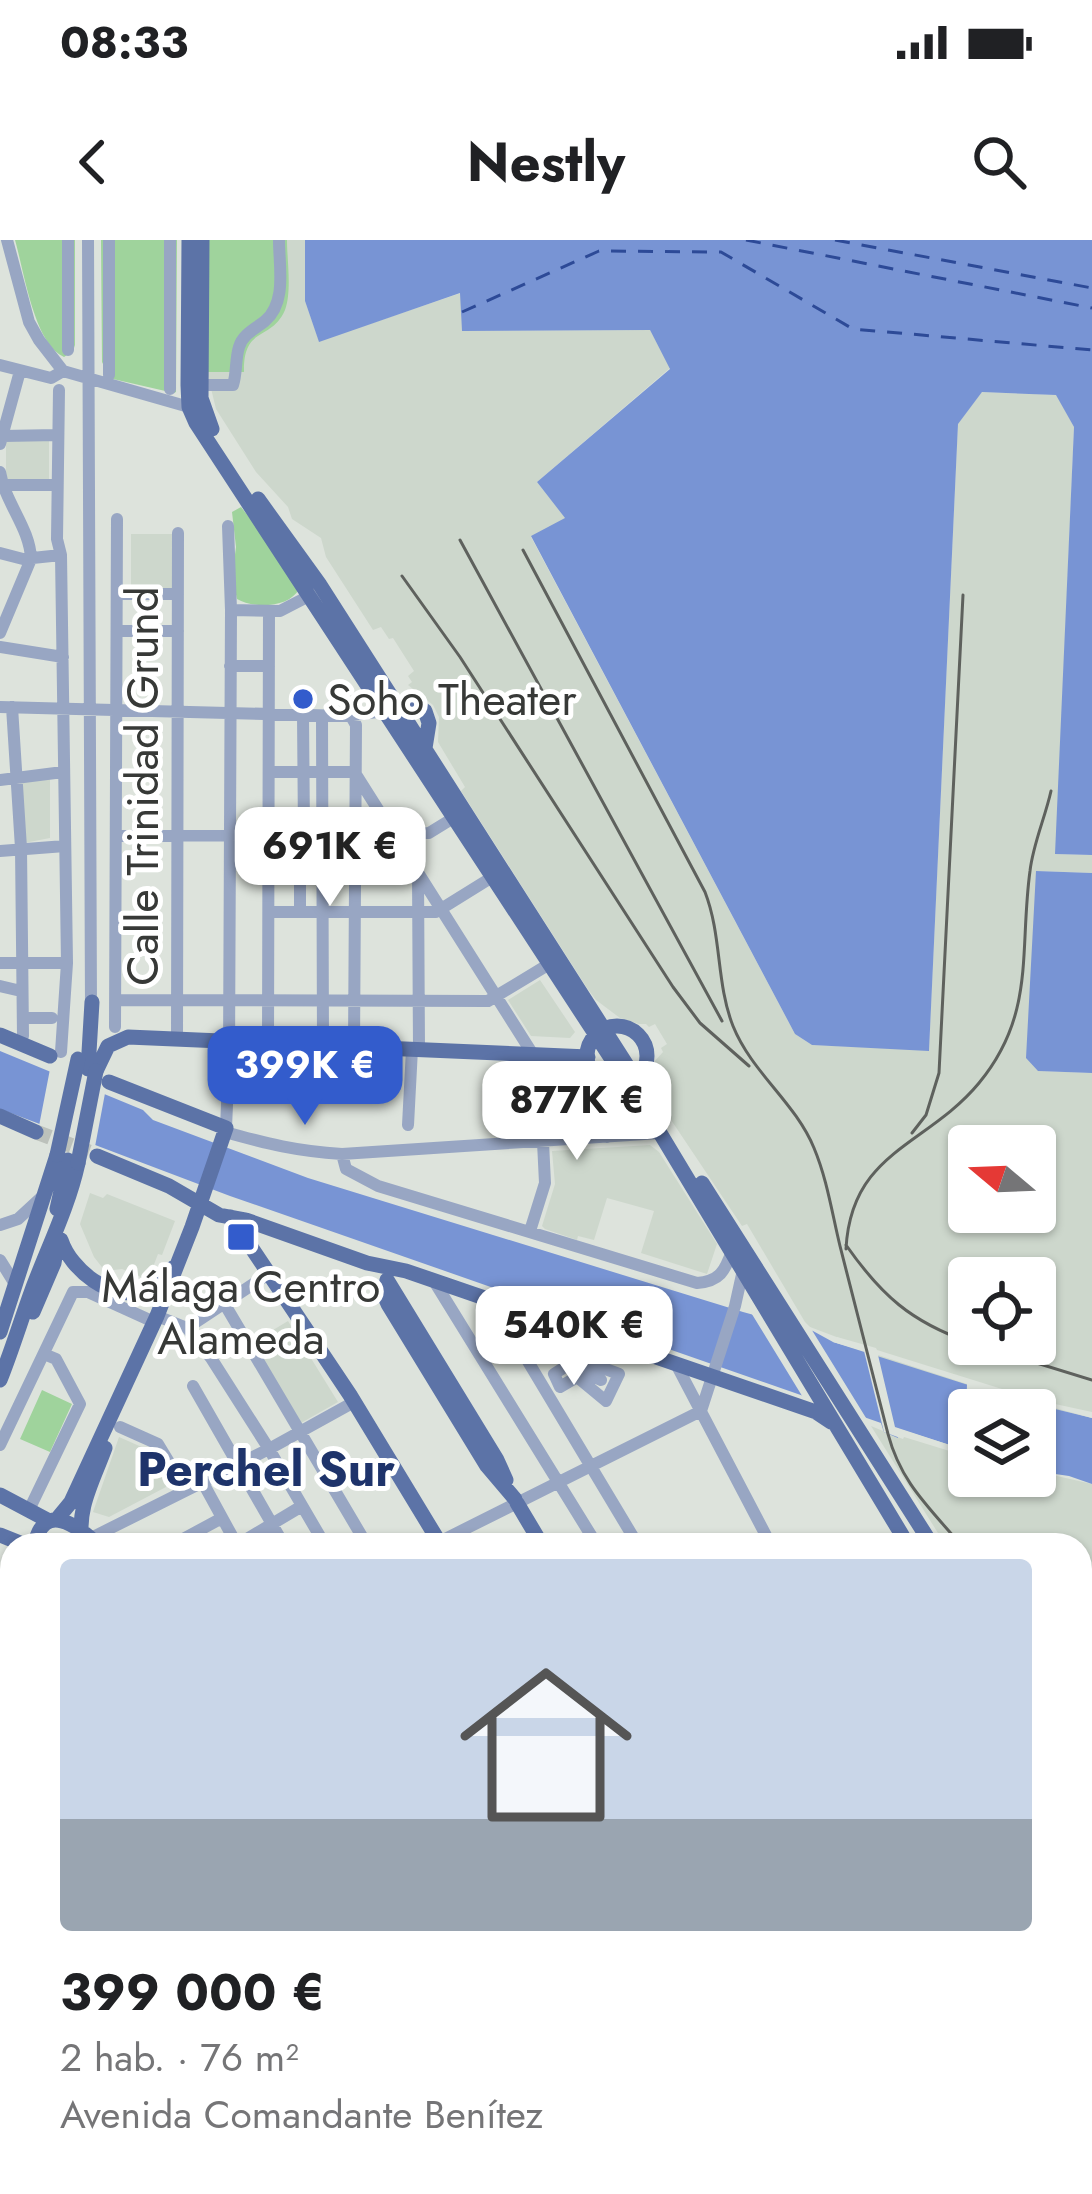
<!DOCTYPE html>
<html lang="es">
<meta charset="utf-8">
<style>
body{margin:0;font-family:Jost,sans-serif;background:#f2f2f2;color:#202124;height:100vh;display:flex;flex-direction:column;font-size:45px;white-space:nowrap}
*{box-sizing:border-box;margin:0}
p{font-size:39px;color:#757577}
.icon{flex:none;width:66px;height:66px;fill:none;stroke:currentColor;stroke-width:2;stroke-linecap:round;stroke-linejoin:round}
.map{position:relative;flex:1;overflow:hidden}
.sheet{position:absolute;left:0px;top:1293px;width:1092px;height:663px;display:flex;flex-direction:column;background:#fff;border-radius:36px 36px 0 0;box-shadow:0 3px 9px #0004}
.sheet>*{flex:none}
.needle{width:78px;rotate:289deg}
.buttons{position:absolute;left:948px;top:885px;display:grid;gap:24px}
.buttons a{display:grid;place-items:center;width:108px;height:108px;border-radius:12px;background:#fff;box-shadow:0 3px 9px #0004;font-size:60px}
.price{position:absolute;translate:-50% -102px;padding:0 27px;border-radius:24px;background:#fff;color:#222;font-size:39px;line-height:78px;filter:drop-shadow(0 3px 6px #0008)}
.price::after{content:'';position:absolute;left:50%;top:72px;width:36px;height:27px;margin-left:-18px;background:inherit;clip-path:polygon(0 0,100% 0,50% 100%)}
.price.on{background:#335ccc;color:#fff}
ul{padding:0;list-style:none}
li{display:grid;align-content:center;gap:24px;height:636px;padding:0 60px}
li+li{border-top:3px solid #e0e0e0}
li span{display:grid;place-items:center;height:372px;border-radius:12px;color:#555}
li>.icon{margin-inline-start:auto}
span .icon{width:216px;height:216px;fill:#fffc;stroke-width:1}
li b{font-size:51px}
.status{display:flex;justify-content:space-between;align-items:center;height:84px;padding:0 60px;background:#fff;direction:ltr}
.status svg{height:33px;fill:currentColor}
header{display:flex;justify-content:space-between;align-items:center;height:156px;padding:0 60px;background:#fff;font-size:54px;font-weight:700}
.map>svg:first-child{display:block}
.built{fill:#cdd7cc;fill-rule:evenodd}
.green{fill:#9fd39c}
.water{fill:#7894d4}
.pier{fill:#dde3dc;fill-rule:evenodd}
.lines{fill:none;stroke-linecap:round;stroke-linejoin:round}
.ferry{stroke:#2d4a97;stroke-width:3;stroke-dasharray:15 12;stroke-linecap:butt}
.major-tunnel{stroke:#bcc1bb;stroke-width:15;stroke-dasharray:15 8;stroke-linecap:butt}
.minor{stroke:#98a6c3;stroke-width:12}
.major{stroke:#5c73a7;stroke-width:15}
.rail{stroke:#5e615d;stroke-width:3}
.major-bridge{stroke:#5c73a7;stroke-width:15}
.poi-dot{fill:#335ccc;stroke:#fff;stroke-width:4.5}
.labels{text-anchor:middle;stroke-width:10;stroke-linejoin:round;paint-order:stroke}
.poi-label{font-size:45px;fill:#373937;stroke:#fff;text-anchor:start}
.street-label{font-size:45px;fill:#373937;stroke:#fff}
.neighbourhood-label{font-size:48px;font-weight:bold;fill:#1e336a;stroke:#fff}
</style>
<div class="status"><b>08:33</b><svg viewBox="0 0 49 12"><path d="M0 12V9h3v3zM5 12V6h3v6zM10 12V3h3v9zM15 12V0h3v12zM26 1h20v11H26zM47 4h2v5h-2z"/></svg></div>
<header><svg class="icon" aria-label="back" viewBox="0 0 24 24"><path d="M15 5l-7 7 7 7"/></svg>Nestly<svg class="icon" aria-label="search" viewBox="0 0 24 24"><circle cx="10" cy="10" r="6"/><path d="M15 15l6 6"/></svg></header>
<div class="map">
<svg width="1092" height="1954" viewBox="0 0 1092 1954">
<rect width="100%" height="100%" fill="#dde3dc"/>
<path class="built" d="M208,0H305V61L319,101L461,53L462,91L650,90L670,128L537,242L566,279L531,297L795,794L812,805L929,810L958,183L982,152L1057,155L1074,187L1056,614L1092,615V633L1036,631L1038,831L1092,833V1178L1006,1157L969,1170V1236H1035V1231L1092,1244V1512L1080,1496V1305H947L938,1293L871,1186L883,1191L863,1107L810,1087L805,1082L747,984L742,986L659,862L652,843L651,833L654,822L663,812L661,808L667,804L655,784L649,787L646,784H639L620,778L596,760L587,748L461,551L465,547L438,502L439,477L433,465L408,445L412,442L408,436L414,431L393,398L389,399L381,387L373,390L326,317L321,298L292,279L288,267L256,232L216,169L207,132ZM969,906H1035V972H969ZM969,1038H1035V1104H969Z
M6,199H49V243L6,242Z
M131,294H173V352L131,353Z
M50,537V598L24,603L20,541Z
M540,740L575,792L570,798L531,796L508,760Z
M650,905L659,912L717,1004L707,1034L641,1013L654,971L607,958L594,1000L578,996L577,1000L545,989L542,986L555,944L552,911Z
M90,953L103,958L107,954L175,981L162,1015L158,1014L148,1040L122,1029L105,1031L94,1017L80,984Z
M288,1081L338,1162L301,1183L253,1102Z
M119,1197L153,1212L169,1239L166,1247L109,1277L93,1272Z
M393,1944H618L620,1954H392Z"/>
<path class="green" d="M15,0H75V105L73,111L64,117C34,104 24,31 15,0Z
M101,0H177L176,152L174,153L113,139L109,136L102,122Z
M208,0H287C287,20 292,51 285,70C271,102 243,85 244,132H207Z
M241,267L268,301L299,349C289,368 254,369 237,359L232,337L236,307L232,272Z
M42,1150L72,1164L50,1212L20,1199Z"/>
<path class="water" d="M305,0H1092V615L1055,614L1074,187L1056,155L982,152L958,184L929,811L812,805L795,794L531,296L565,278L537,242L670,129L650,90L462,91L460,53L319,102L305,61Z
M1036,631L1092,633V833L1038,831L1026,818Z
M0,811L143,870L153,880L308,938L743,1072L813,1091L833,1102L1006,1157L1092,1178V1244L1069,1236L1035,1231V1170H969V1211L896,1188L898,1198L884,1192L881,1183L230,956L0,869Z"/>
<path class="pier" d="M51,824L106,848L94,912L38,891Z
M750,1071L810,1087L871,1186L807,1164Z
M837,1097L876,1108L877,1110L1002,1149L1005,1153L1092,1172V1178L985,1149L984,1170H969V1217L904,1197L903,1199L884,1192L864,1111L833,1102ZM878,1115L967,1144L965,1210L895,1187Z"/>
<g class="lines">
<path class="ferry" d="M746,0L1092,68
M835,0L1092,48
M462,72L599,11L721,12L853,89L1092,110"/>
<path class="major-tunnel" d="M36,892L89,912"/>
<path class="minor" d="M7,0L29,82L39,100L63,131
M68,0V110
M88,0L91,767
M109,0V135
M0,125L51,138L63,131L189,167
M208,145H233C237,133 235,120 239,107C243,94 255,89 265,81C287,62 279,27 279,0
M170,149V0
M59,150L57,299L61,315L67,723L61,812
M3,196L57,195
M0,204L20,131
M0,232C5,263 30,288 31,319
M2,245H56
M0,313L23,319L61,315
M118,354H178
M231,370L280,371L309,356
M118,391H178
M0,393L31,319
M0,407L63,417
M230,426H269
M0,467L345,476L385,471
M12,467L21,608L23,796
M303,475L304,593
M322,476L323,805
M351,476L356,485L354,807
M269,532H354
M355,533L532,813
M0,540L63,532
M117,596L429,593L455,577
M0,611L65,606
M269,631H322
M300,631V671
M418,634L419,809
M270,672H436L494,636
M0,723H67
M0,746L21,751
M117,760L488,761L551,723
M23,778H52
M115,787L117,279
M177,799L178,293
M268,803L269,371
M408,885L412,809
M226,888L229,817L231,370L228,286
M225,892C268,904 296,911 342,914L660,893
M607,897L609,845
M342,914L346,929L378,946L697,1043C720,1041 725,1031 732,1011
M0,985L18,979L44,955
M530,991L545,943L543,902
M0,1020L15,1044
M434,1041L597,1305
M224,1063L367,1305
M526,1072C515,1073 511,1075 508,1086L511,1093L638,1305
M157,1076L187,1088L211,1118L269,1209L325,1305
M187,1088L270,1033
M565,1114L619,1134L606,1161L577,1137L560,1147L554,1134L568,1125L563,1116Z
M676,1124L771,1305
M573,1133L578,1130L601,1140
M193,1146L284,1305
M701,1171L735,1066L743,1030
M120,1187L158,1204L181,1242
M0,1205L73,1052H88L154,1082
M202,1241L237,1305
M29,1270L80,1164L56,1119L44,1114
M91,1298L269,1209L354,1162
M435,1304L701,1171
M172,1305L222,1278
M237,1305L302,1266
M0,1471L12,1482
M1080,1667L1092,1687
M1080,1773L1089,1764L1092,1751
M1080,1809L1092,1827
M1035,1944L1040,1954
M0,1949L44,1944
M756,1953L772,1944
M378,1954V1944
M1086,1954L1092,1951"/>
<path class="major" d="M189,0L188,145L189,167L196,183L660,893L908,1305
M202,0L201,158L212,189
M258,259L320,345L644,852
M392,467L406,461L425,471L429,483L425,508
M587 816a30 30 0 1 1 60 0a30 30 0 1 1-60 0Z
M0,795L50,816
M88,829L92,762
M96,831L108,806L128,797L588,817
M0,876L36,892
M97,916L169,946L219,975L246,980L367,1023L406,1031L816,1172L831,1182
M702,943L932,1305
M57,969L68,920
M231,977L350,1155L441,1305
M61,1000C71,1030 110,1061 143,1051C156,1047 165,1038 173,1028
M387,1040L384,1055L388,1064L487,1226L515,1259
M387,1040L497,1220L506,1240
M33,1072L54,1023L57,1005
M0,1092L57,915
M0,1140C12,1110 21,1080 32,1050C48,1007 68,968 78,923
M0,1255L49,1281
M517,1263L542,1305
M57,1279L71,1262L157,1076L192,987L226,888L109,842
M0,1295L25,1305
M35,1305C43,1260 78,1286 98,1305
M83,1305C75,1271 93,1241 105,1208
M0,1397L12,1375
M0,1420L12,1401
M1080,1517L1092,1534
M1080,1539L1092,1556
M1080,1566L1092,1582
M0,1877L12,1864
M0,1894L12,1881
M246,1944L256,1954
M751,1944L756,1954
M880,1944L886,1954
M198,1954L201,1944"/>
<path class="rail" d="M460,300L722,781
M523,310L705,652C722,696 716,743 733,786C752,833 795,862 814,908C827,939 832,973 840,1006C856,1069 872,1131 888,1194C901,1243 929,1267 961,1305
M402,336L460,417L673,747L700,783L749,826
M912,893L926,875L939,833L963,355
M846,1005C881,1055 911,1082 969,1102
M846,1009C851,911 927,906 979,843C1036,774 1019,711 1030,631C1033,604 1045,578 1051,551
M975,1104L1092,1140
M1080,1471L1092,1489
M1080,1754L1092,1722
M537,1944L539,1954
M769,1954L789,1944"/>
<path class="major-bridge" d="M57,915L78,819
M78,923L96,831"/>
</g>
<g class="poi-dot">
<circle cx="303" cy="459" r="12"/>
<rect x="226" y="982" width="30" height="30" rx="6"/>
</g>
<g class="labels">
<g class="poi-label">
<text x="327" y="475">Soho Theater</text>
<text x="241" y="1062" text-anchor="middle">Málaga Centro<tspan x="241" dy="52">Alameda</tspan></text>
</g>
<g class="street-label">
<text transform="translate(142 546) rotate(-90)" y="16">Calle Trinidad Grund</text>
</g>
<g class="neighbourhood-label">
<text x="266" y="1246">Perchel Sur</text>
</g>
</g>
</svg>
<div class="buttons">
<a><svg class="needle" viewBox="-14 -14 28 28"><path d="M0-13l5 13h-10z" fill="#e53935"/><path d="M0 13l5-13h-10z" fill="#757577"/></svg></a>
<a><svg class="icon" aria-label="locate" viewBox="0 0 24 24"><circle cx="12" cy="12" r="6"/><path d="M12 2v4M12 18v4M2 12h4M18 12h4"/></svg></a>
<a><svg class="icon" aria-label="layers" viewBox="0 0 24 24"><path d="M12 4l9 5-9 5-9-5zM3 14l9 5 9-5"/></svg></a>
</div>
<b class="price" style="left:330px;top:669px">691K €</b>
<b class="price on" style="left:305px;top:888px">399K €</b>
<b class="price" style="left:577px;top:923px">877K €</b>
<b class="price" style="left:574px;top:1148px">540K €</b>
<section class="sheet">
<ul>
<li><span style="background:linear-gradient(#c9d6e8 70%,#9aa5b1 0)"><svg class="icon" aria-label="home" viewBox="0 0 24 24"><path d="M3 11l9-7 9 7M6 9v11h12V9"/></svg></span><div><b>399 000 €</b><p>2 hab. · 76 m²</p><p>Avenida Comandante Benítez</p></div></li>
</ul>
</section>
</div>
